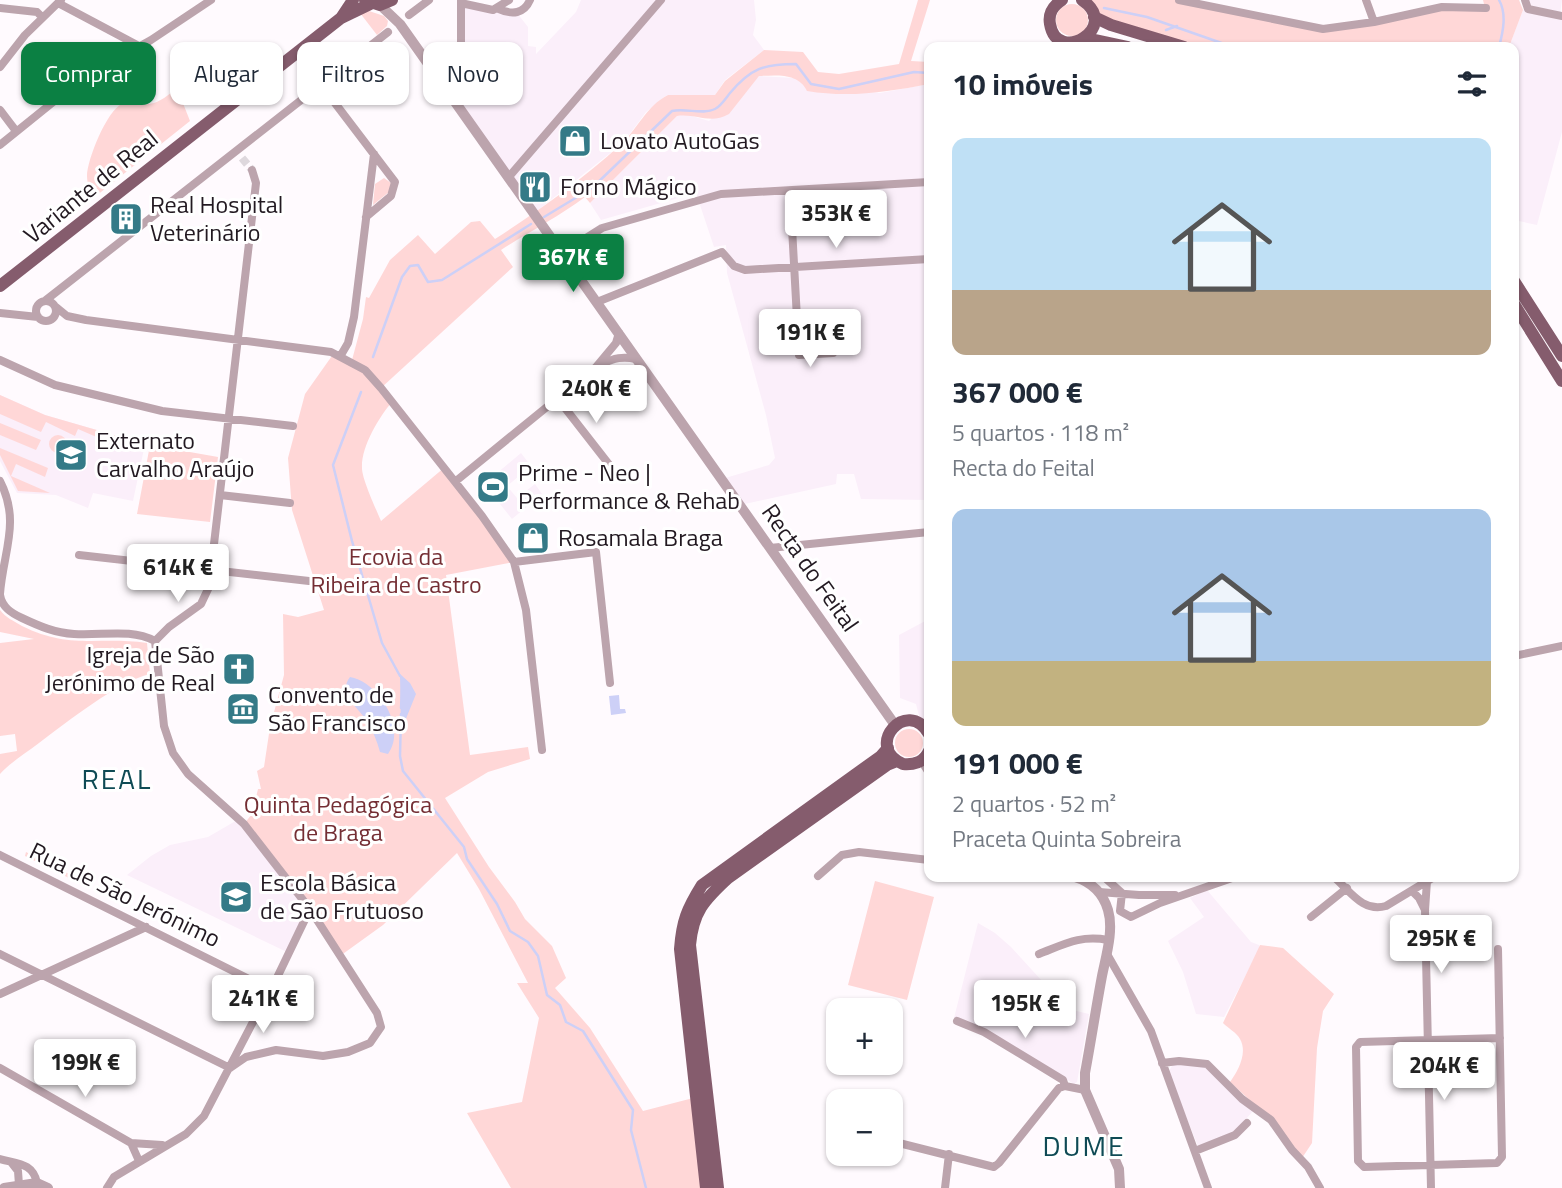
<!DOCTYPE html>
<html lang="pt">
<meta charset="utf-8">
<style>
body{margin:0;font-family:"Titillium Web",sans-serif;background:#f6f6f7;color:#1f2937;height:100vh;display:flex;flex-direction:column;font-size:26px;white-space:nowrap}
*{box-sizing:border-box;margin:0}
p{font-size:23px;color:#747a83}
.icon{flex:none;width:38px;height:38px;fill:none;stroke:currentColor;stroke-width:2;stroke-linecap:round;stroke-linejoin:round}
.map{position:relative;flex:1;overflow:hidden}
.sheet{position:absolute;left:924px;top:42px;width:595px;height:840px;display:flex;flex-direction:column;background:#fff;border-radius:14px;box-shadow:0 2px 5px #0004}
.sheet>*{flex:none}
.banner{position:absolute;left:21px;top:42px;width:665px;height:63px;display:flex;gap:14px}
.buttons{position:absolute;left:826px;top:998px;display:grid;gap:14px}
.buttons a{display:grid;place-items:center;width:77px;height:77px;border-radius:14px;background:#fff;box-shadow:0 2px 5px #0004;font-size:35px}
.price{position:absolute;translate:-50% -60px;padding:0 16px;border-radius:7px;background:#fff;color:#222;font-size:23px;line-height:46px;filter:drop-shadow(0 2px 4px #0008)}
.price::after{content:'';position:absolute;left:50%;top:42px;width:21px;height:16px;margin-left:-10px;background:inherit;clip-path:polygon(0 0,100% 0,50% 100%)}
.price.current{background:#0b8043;color:#fff}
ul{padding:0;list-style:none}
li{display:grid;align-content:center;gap:14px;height:371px;padding:0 28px}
li span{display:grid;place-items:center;height:217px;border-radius:14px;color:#555}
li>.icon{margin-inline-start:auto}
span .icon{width:126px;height:126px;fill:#fffc;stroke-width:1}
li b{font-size:30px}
h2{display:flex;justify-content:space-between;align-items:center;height:84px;padding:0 28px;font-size:30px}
.tag{padding:0 24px;border-radius:14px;background:#fff;box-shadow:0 2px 5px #0004;font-size:24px;line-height:63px}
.tag.current{background:#0b8043;color:#fff}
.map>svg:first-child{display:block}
.built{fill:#fbeffa}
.green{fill:#ffd7d7}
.water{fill:#cdd0f7}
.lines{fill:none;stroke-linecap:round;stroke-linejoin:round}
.stream{stroke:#cdd0f7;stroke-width:2.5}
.minor-tunnel{stroke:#ded8dd;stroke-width:8;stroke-dasharray:8 4;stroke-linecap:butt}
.minor{stroke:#bca4ad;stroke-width:8}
.tertiary{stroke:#bca4ad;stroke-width:10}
.primary{stroke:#855c6d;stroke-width:12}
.labels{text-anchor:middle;stroke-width:6;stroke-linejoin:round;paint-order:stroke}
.poi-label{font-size:24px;fill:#221921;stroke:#fff;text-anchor:start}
.street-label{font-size:24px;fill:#221921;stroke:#fff}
.park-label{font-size:24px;fill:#742e34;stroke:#fff}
.quarter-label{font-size:28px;letter-spacing:2px;fill:#0f4b55;stroke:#fff}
</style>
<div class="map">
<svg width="1562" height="1188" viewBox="0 0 1562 1188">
<rect width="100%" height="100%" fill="#fffafe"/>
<path class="built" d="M581,0H754L756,20L753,35L764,50L725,80L715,95H668L664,97L646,112L623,143L533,214L453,99L458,90L461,3L517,13L528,27V46L536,47V54L576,12Z
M1525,0H1562L1560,15L1562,16V132L1537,225L1514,220V47H1509L1523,10L1528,9Z
M759,76L795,78L803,83L880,93L929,84V500L861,499L854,474H837L836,484L740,505L722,479L769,465L775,458L766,415L727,273L726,245L714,247L696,193L601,220L590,203L677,116L685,114L709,121Z
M0,395L45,415L145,444L133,501L93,493L88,508L56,495L17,493L0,461Z
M521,453L531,466L507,486L517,498L535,484L542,494L512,519L484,484Z
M929,619V721L921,724L916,704L900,698L899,635Z
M239,819L310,909L289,953L127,875L151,856L170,845L208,837Z
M1207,890L1251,942L1259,945V950L1224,1017L1196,1014L1183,972L1168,941L1204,917L1190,898Z
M978,923L995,933L1011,947L1064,1005L1072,1010L1089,1014L1077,1082L1074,1084L984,1028L954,1018Z
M1173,1064L1205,1066L1254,1110L1233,1133L1198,1146L1168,1073Z"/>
<path class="green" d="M918,0H930L911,61L929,62V84C888,92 849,98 807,91C799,73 777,75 759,76L729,114C710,125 696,113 677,116L590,203L585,197C558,217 529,232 501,250L513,267L381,388L392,402C379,417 361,447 362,468C362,479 376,509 381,521L445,467L514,562L446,575L470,755L528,747L530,759L488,772L445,798L489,867L515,902L525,919L552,946L566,978L555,988L590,1028L643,1111L697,1097L706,1188H511L467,1113L522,1102L539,1018L517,983H528L479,889L457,853L383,925L340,956L244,824L252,814L258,789H261L257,771L264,767L270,727L284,675L283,614L298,617L324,610L292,510L288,458L305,394L334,353L352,360L363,319L366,297L369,298L390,260L418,235L435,254L471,222L480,221L495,239C538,211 582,180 620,145C638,129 646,106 668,95H715L725,81L764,50L803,52L818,72L839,74L899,64Z
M1089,0H1179L1323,29L1442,7L1485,8L1483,0H1519L1523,10L1509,47H1184L1102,22Z
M1056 20a16 16 0 1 1 32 0a16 16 0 1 1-32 0Z
M369,11L384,16L388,21L387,26L377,35L360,13Z
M177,88L190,121L96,196C91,190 87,185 87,176C87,160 107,110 122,104C131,100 140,105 149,104C160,103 169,94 177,88Z
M384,178L391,183L389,192L373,205L375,184Z
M0,395L45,415L145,444L144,448L108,442L78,429L75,436L46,422L41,432L0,414Z
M0,423L41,440L36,450L0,435Z
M49 444a9 9 0 1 1 18 0a9 9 0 1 1-18 0Z
M150,445L218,457L210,522L137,514Z
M0,448L48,468L45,477L16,464L11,476L50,493L18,491L0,455Z
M0,610C6,618 14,621 22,626C70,650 99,636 147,643L150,674C118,681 66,723 39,743C26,753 11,762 0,774V754L17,751L15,734L0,736V643L34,639L0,632Z
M895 743a14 14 0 1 1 28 0a14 14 0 1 1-28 0Z
M26,852L71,875L69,878L25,856Z
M875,881L934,897L907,1000L848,985Z
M1260,945L1283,948L1334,994L1323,1011L1317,1048L1312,1143L1302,1158L1278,1126L1230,1082C1238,1071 1248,1053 1240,1039C1237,1033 1228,1028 1223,1023Z"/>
<path class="water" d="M400,674L410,683L416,694L401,731Z
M350,677C379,682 407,728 388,754L380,752C377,741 373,731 367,721C358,707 337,694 350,677Z
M619,695L620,709H625L626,713L611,715L609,696Z"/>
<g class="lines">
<path class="stream" d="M1104,8L1147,17L1233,47
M1166,30L1177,26
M1499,47C1503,32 1507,14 1499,0
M544,217L592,188L672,111C686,108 703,115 715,109C721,106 726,98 730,93C751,68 764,64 796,64L811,84L839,89L914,72L929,73
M373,357L402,277L410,266L418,265L428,282L442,280L531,224
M361,392L333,465L352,541L382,643L400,676
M401,708L402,690
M401,714L400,756L403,771L464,847L467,859L497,904L510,931L528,942L538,956L547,995L560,1005L566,1022L583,1031L633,1110L631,1130L646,1188"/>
<path class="minor-tunnel" d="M242,158L252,170"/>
<path class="minor" d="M1179,0L1323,29L1374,22L1442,7L1486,8
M1366,0L1374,22
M1525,0L1528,9L1562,16
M58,3L139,46
M461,3L493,10L509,0
M0,8L37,12L42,17
M499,9C512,15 524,14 530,0
M409,15L429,0
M0,67L25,35L61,0
M322,86L395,182L391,196L366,217
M453,99L461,79V0
M0,110L16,131
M0,145L83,78L151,40L211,0
M508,178L661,0
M790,191L799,355L833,353L831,321L798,323
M561,254L602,228L721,194L929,182
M46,300L388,32
M36 311a10 10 0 1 1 20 0a10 10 0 1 1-20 0Z
M597,302L722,252L734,266L745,270L929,259
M56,307L67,316L86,320L331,352L365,370L381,388L482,516L514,562L526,610L542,750
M0,313L38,317
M341,355L348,343L354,317L374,154
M0,360L55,385L162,411L293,426
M602,364C614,358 623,356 636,359
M558,399L611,467
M0,481C21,522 3,552 0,594
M456,481L596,367L616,343L619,333
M220,495L290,503
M770,548L929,532V493
M79,555L309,581
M514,562L596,552L610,683
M0,595C2,607 11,613 22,618C39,626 55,633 74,634C102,636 130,628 155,641
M155,641L164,726L173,753L188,774L244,824L310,909L377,1013L381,1027L370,1043L348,1052L323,1056L276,1050L246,1057L230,1068
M155,641L169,627L201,604L209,587L256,183L252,170
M1514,656L1562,646
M0,855L253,981L265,987L267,992
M818,876L842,855L859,852L929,860
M1104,877L1122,893L1120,911L1131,917L1160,903L1235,877
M1334,877C1350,891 1363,913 1386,906L1434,877
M1427,881L1425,910L1431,1188
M1412,891L1419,898L1425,910
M1099,892L1139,895H1175
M1311,917L1347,888
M1498,949L1502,1157L1497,1163L1364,1167L1358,1161L1356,1047L1360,1042L1500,1038
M0,954L230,1068
M1039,954C1065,944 1080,935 1108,940
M1107,954L1151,1031L1208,1188
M0,994L146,927
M957,1021L984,1032L1063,1080L1065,1086
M1162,1063L1179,1061L1207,1064L1242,1099L1271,1120L1292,1150L1308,1167L1320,1188
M0,1068L131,1143L139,1161
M891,1141L994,1167L999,1163L1059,1088L1065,1086L1085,1090
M131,1143L162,1145
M1195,1151L1235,1135L1247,1123
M0,1159C18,1164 33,1163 37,1183
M11,1162L18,1171L19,1185
M107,1188L114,1177L186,1134L204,1116L266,997L267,992L273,986L310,909
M945,1188L949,1154"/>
<path class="tertiary" d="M380,5L400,24L895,725
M922,760L929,771
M1075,877C1091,882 1103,893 1108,910C1114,930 1106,956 1102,976C1096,1008 1091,1041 1085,1073V1090L1119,1169L1120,1188
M4,1188L37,1183L48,1188"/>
<path class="primary" d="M365,0L380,5L392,0
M1062,0C1053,6 1048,13 1050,24C1057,66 1122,27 1082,0
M1094,17L1111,25L1184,47
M341,18L353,0
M1086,38L1128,47
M1514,281L1562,356
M0,286L341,18L370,4
M1514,304L1562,381
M929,734C907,696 863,747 903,764C915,765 924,762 929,751
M706,1188L680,949C682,921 687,909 702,885L881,756L888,748
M718,1188L690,945C693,912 704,900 728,878L887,765L897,761"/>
</g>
<defs>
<symbol id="shop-square" viewBox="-11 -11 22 22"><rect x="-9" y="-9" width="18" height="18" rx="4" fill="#347a87" stroke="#fff"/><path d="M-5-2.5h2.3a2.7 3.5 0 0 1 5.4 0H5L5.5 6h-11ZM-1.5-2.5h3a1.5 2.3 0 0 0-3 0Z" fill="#fff"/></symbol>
<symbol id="restaurant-square" viewBox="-11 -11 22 22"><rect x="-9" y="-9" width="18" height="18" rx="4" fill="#347a87" stroke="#fff"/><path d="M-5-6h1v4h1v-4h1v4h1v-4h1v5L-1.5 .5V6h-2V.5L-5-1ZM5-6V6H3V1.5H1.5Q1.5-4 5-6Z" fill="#fff"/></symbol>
<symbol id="building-square" viewBox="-11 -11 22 22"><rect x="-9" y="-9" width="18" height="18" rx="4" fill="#347a87" stroke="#fff"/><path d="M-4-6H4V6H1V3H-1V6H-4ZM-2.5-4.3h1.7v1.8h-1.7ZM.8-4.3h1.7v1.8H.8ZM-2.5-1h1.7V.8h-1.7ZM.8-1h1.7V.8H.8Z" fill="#fff"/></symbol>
<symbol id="school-square" viewBox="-11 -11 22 22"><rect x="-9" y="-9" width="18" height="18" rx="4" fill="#347a87" stroke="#fff"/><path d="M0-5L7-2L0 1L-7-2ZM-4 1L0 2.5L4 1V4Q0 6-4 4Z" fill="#fff"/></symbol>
<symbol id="stadium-square" viewBox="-11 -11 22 22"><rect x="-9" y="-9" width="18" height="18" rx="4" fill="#347a87" stroke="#fff"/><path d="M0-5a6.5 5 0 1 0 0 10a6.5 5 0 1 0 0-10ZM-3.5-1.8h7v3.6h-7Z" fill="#fff"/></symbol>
<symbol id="church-square" viewBox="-11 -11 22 22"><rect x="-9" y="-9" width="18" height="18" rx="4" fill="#347a87" stroke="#fff"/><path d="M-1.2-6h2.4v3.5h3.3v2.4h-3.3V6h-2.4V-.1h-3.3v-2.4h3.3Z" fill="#fff"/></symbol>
<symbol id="museum-square" viewBox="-11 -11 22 22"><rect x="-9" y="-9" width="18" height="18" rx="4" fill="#347a87" stroke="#fff"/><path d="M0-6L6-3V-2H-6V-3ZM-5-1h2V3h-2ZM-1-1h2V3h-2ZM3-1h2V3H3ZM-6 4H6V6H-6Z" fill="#fff"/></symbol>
</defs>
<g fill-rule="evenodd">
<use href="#shop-square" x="556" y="122" width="38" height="38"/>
<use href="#restaurant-square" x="516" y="168" width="38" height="38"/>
<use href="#building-square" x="107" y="200" width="38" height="38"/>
<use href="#school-square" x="52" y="436" width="38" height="38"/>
<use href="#stadium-square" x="474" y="468" width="38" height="38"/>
<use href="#shop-square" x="514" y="519" width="38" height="38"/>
<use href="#church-square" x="220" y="650" width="38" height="38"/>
<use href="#museum-square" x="224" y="690" width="38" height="38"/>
<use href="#school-square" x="217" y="878" width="38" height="38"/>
</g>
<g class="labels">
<g class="poi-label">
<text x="600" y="149">Lovato AutoGas</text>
<text x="560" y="195">Forno Mágico</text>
<text x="150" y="213">Real Hospital<tspan x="150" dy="28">Veterinário</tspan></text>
<text x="96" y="449">Externato<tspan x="96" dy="28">Carvalho Araújo</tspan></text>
<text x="518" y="481">Prime - Neo |<tspan x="518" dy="28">Performance &amp; Rehab</tspan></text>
<text x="558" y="546">Rosamala Braga</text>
<text x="215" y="663" text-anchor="end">Igreja de São<tspan x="215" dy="28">Jerónimo de Real</tspan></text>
<text x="268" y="703">Convento de<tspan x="268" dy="28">São Francisco</tspan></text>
<text x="260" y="891">Escola Básica<tspan x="260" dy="28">de São Frutuoso</tspan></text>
</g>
<g class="street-label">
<text transform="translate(91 187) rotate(-39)" y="8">Variante de Real</text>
<text transform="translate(810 568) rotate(55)" y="8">Recta do Feital</text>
<text transform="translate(125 895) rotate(26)" y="8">Rua de São Jerónimo</text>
</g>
<g class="park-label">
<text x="396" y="565">Ecovia da<tspan x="396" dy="28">Ribeira de Castro</tspan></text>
<text x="338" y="813">Quinta Pedagógica<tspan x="338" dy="28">de Braga</tspan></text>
</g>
<g class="quarter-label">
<text x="117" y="789">REAL</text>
<text x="1084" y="1156">DUME</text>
</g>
</g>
</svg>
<div class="buttons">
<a>+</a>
<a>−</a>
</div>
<b class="price" style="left:836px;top:250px">353K €</b>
<b class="price current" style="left:573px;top:294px">367K €</b>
<b class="price" style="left:810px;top:369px">191K €</b>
<b class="price" style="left:596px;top:425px">240K €</b>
<b class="price" style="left:178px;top:604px">614K €</b>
<b class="price" style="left:1441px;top:975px">295K €</b>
<b class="price" style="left:263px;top:1035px">241K €</b>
<b class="price" style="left:1025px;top:1040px">195K €</b>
<b class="price" style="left:85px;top:1099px">199K €</b>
<b class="price" style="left:1444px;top:1102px">204K €</b>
<div class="banner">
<a class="tag current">Comprar</a>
<a class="tag">Alugar</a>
<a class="tag">Filtros</a>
<a class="tag">Novo</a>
</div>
<section class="sheet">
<h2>10 imóveis<svg class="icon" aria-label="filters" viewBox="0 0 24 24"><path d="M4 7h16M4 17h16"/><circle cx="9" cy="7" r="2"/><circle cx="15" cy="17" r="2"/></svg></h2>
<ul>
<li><span style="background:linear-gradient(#bfe0f5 70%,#b9a48a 0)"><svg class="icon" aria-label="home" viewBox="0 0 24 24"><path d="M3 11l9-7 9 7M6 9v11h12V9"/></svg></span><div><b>367 000 €</b><p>5 quartos · 118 m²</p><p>Recta do Feital</p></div></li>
<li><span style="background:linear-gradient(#a9c7e8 70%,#c2b280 0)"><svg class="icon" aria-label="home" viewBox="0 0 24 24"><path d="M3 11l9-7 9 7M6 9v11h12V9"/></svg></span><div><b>191 000 €</b><p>2 quartos · 52 m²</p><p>Praceta Quinta Sobreira</p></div></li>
</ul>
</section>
</div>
